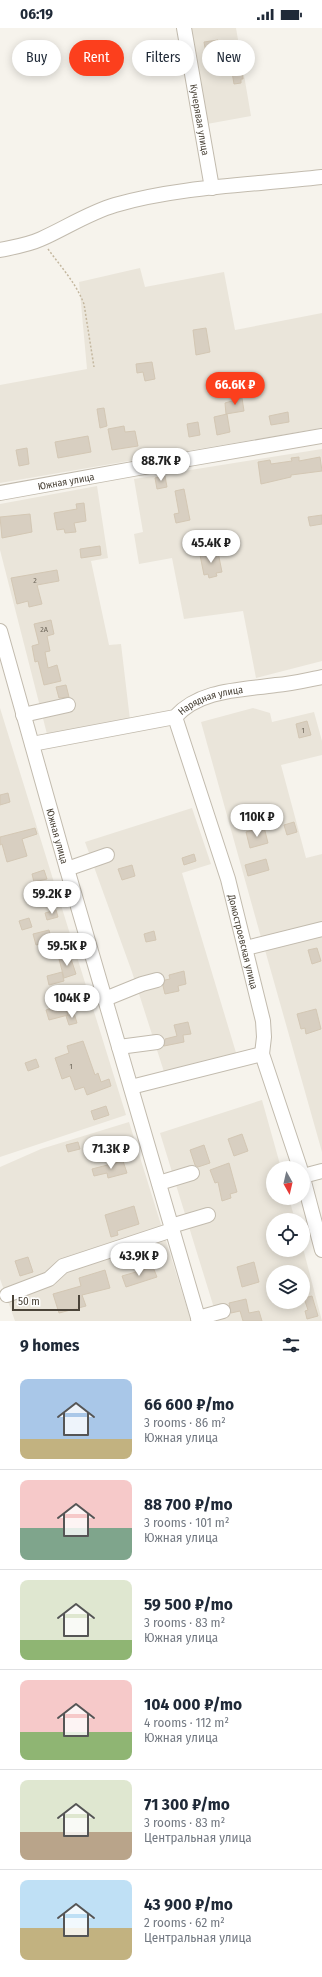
<!DOCTYPE html>
<meta charset="utf-8">
<style>
body{margin:0;font-family:"Fira Sans Condensed",sans-serif;background:#f6f6f7;color:#1f2937;height:100vh;display:flex;flex-direction:column;font-size:15px;white-space:nowrap}
*{box-sizing:border-box;margin:0}
p{font-size:13px;color:#747a83}
.icon{flex:none;width:22px;height:22px;fill:none;stroke:currentColor;stroke-width:2;stroke-linecap:round;stroke-linejoin:round}
.map{position:relative;height:1293px;overflow:hidden}
.sheet{display:flex;flex-direction:column;background:#fff;flex:1}
.sheet>*{flex:none}
.hud{position:absolute;left:12px;top:12px;width:298px;height:36px;display:flex;gap:8px}
.needle{width:26px;rotate:172deg}
.fabs{position:absolute;left:266px;top:1133px;display:grid;gap:8px}
.fabs a{display:grid;place-items:center;width:44px;height:44px;border-radius:50%;background:#fff;box-shadow:0 2px 10px #0003;font-size:20px}
.scale{position:absolute;left:12px;bottom:10px;width:68px;box-sizing:border-box;padding-left:4px;border:2px solid #4b4439;border-top:0;font-size:11px;line-height:14px;white-space:nowrap;color:#4b4439;-webkit-text-stroke:3px #fff;paint-order:stroke}
.price{position:absolute;translate:-50% -34px;padding:0 9px;border-radius:14px;background:#fff;color:#222;font-size:13px;line-height:26px;filter:drop-shadow(0 1px 2px #0008)}
.price::after{content:'';position:absolute;left:50%;top:24px;width:12px;height:9px;margin-left:-6px;background:inherit;clip-path:polygon(0 0,100% 0,50% 100%)}
.price.active{background:#fc3f1d;color:#fff}
ul{padding:0;list-style:none}
li{display:flex;align-items:center;gap:12px;height:100px;padding:0 20px}
li+li{border-top:1px solid #e0e1e3}
li span{display:grid;place-items:center;flex:none;width:112px;height:80px;border-radius:8px;color:#555}
li>.icon{margin-inline-start:auto}
span .icon{width:48px;height:48px;fill:#fffc;stroke-width:1}
li b{font-size:17px}
h2{display:flex;justify-content:space-between;align-items:center;height:48px;padding:0 20px;font-size:17px}
.tag{padding:0 14px;border-radius:18px;background:#fff;box-shadow:0 2px 10px #0003;font-size:14px;line-height:36px}
.tag.active{background:#fc3f1d;color:#fff}
.status{display:flex;justify-content:space-between;align-items:center;height:28px;padding:0 20px;background:#fff;direction:ltr}
.status svg{height:11px;fill:currentColor}
.map>svg:first-child{display:block}
.residential{fill:#eae5da;fill-rule:evenodd}
.building{fill:#d8cfc1;stroke:#d3c7b4}
.lines{fill:none;stroke-linecap:round;stroke-linejoin:round}
.minor-casing{stroke:#c2bbae;stroke-width:16}
.path{stroke:#c4b79f;stroke-width:1.5;stroke-dasharray:2 2;stroke-linecap:butt}
.minor{stroke:#fff;stroke-width:14}
.labels{text-anchor:middle;stroke-width:3.5;stroke-linejoin:round;paint-order:stroke}
.number-label{font-size:8px;fill:#6e675b}
.street-label{font-size:10px;fill:#4b4439;stroke:#fff}
</style>
<div class="status"><b>06:19</b><svg viewBox="0 0 49 12"><path d="M0 12V9h3v3zM5 12V6h3v6zM10 12V3h3v9zM15 12V0h3v12zM26 1h20v11H26zM47 4h2v5h-2z"/></svg></div>
<div class="map">
<svg width="322" height="1293" viewBox="0 0 322 1293">
<rect width="100%" height="100%" fill="#f6f3ec"/>
<path class="residential" d="M190,0H236L251,88L207,96Z
M140,240L145,259L224,244L235,302L322,285V400L0,455V357L87,341L79,254Z
M322,421V633L256,650L243,583L184,591L172,530L139,536L134,506L143,504L134,451Z
M97,458L108,530L91,533L109,617L121,616L130,692L48,710L0,522V476Z
M0,680L126,1087L0,1129Z
M253,680L270,685L272,694L314,684L322,713V727L281,737L306,830L322,826V898L262,913L201,694Z
M192,780L211,836L182,845L237,1028L165,1047L132,944L85,814Z
M322,907V1124L265,922Z
M262,1072L281,1140H273V1170H289L295,1192H273V1222H303V1220L322,1293H218L160,1105ZM273,1244H303V1274H273Z
M129,1094L191,1293H15L0,1251V1139L41,1121Z"/>
<path class="building" d="M218,12L220,22L206,25L204,14Z
M242,43L243,51H241V55L234,56L232,44Z
M206,300L210,324L196,327L193,302Z
M152,334L155,351L145,353L143,344L137,345L136,336Z
M242,370L244,383L226,386L225,375Z
M104,380L107,398L100,400L97,381Z
M288,384L289,394L271,397L269,388Z
M227,386L230,404L217,407L214,389Z
M198,394L200,407L189,409L187,396Z
M124,398L125,404L135,403L138,418L112,422L108,401Z
M88,408L91,424L58,430L55,414Z
M27,420L29,436L19,438L16,422Z
M299,429V433L320,429L322,443L291,447V449L261,456L258,434L270,432L271,436L292,433L291,430Z
M165,448L167,459L157,461L155,450Z
M184,461L190,492L176,495L174,486L179,485L175,463Z
M84,475L86,493L74,495L76,504L65,505L64,501L57,502L54,485L77,481L76,476Z
M30,486L32,504L2,510L0,489Z
M322,487V496L310,498L308,489Z
M100,518L101,527L81,530L80,521Z
M218,524L222,544L216,545L217,548L209,550L208,546L204,547L200,527Z
M57,542L59,553L37,557L42,576L29,579L28,573L17,576L11,550Z
M51,592L54,606L47,608L50,623L45,624L48,640L57,637L61,653L44,657L38,633L35,634L32,618L39,616L34,596Z
M66,657L69,669L59,670L56,659Z
M307,693L311,707L299,710L296,696Z
M8,765L10,774L0,777V767Z
M294,794L297,804L287,807L284,797Z
M264,799L268,815L250,820L246,804Z
M35,800L37,806L22,811L27,828L7,834L2,816L0,817V809Z
M194,826L196,833L184,837L182,830Z
M266,831L269,842L248,848L245,837Z
M132,837L135,848L122,852L118,841Z
M44,842L47,851L34,854L32,846Z
M56,882L58,889L47,892L45,885Z
M29,890L32,899L22,902L19,893Z
M49,902L52,913L36,917L33,906Z
M154,903L156,912L146,914L144,906Z
M317,920L321,933L312,936L308,922Z
M70,928L76,946L64,950L59,931Z
M184,943L186,956L178,958L179,963L165,966L163,958L165,952L170,951L169,947Z
M62,944L64,953L49,957L47,948Z
M63,970L68,987L49,992L46,982L52,980L50,974Z
M316,981L321,1001L306,1006L305,1000L301,1001L297,986Z
M74,985L77,995L69,997L66,988Z
M188,994L191,1006L183,1007L184,1014L164,1018L165,1011L177,1008L174,997Z
M83,1013L95,1047L98,1045L101,1054L109,1051L111,1058L87,1067L84,1059L75,1062L70,1048L62,1051L55,1030L69,1025L67,1018Z
M36,1031L39,1039L28,1043L25,1035Z
M106,1078L109,1087L94,1092L91,1083Z
M242,1106L248,1123L234,1128L228,1111Z
M78,1114L80,1121L68,1124L66,1117Z
M204,1117L210,1135L198,1139L195,1137L190,1122Z
M123,1133L127,1145L108,1150L107,1145L94,1148L92,1141Z
M229,1135L237,1164L230,1166L231,1170L222,1173L218,1154L215,1155L210,1142Z
M134,1178L139,1196L117,1203L118,1207L111,1209L105,1187Z
M28,1229L33,1244L20,1248L15,1233Z
M254,1234L259,1254L242,1259L237,1239Z
M153,1239L157,1249L126,1259L122,1248Z
M105,1242L110,1260L82,1267L86,1278L59,1285L53,1266L81,1258L79,1250Z
M312,1268L318,1288L307,1291L305,1283L308,1282L304,1270Z
M246,1271L249,1285L259,1283L262,1293H243L240,1283L231,1285L229,1275Z"/>
<g class="lines">
<defs>
<g id="minor">
<path id="s1" d="M184,0L212,160"/>
<path d="M0,222C14,219 28,217 41,211C66,200 88,185 115,177C181,158 254,157 322,149"/>
<path id="s2" d="M0,465L183,432L322,408"/>
<path id="s3" d="M0,603L67,841L199,1293"/>
<path d="M23,687L68,677"/>
<path id="s4" d="M175,689L228,851L263,993L264,1009L262,1026L300,1140"/>
<path id="s5" d="M32,716L175,689C200,661 242,662 276,657C292,656 307,652 322,649"/>
<path d="M67,841L107,827"/>
<path d="M246,920L322,901"/>
<path d="M105,971L142,956L157,952"/>
<path d="M119,1019L157,1014"/>
<path d="M131,1059L262,1026"/>
<path d="M303,1148L322,1143"/>
<path d="M303,1150L322,1222"/>
<path d="M159,1155L192,1145"/>
<path d="M171,1198L208,1187"/>
<path d="M7,1267L49,1251L63,1238L172,1202"/>
<path d="M198,1290L223,1283"/>
</g>
</defs>
<use href="#minor" class="minor-casing"/>
<path class="path" d="M48,221C61,239 76,255 84,276L94,339"/>
<use href="#minor" class="minor"/>
</g>
<g class="labels">
<g class="number-label">
<text x="35" y="555">2</text>
<text x="44" y="604">2А</text>
<text x="303" y="705">1</text>
<text x="71" y="1041">1</text>
</g>
<g class="street-label">
<text dy="4" stroke="none"><textPath href="#s1" startOffset="93">Кучерявая улица</textPath></text>
<text dy="4" stroke="none"><textPath href="#s2" startOffset="67">Южная улица</textPath></text>
<text dy="4" stroke="none"><textPath href="#s5" startOffset="186">Нарядная улица</textPath></text>
<text dy="4" stroke="none"><textPath href="#s3" startOffset="213">Южная улица</textPath></text>
<text dy="4" stroke="none"><textPath href="#s4" startOffset="235">Домостроевская улица</textPath></text>
</g>
</g>
</svg>
<div class="fabs">
<a><svg class="needle" viewBox="-14 -14 28 28"><path d="M0-13l5 13h-10z" fill="#e53935"/><path d="M0 13l5-13h-10z" fill="#747a83"/></svg></a>
<a><svg class="icon" aria-label="locate" viewBox="0 0 24 24"><circle cx="12" cy="12" r="6"/><path d="M12 2v4M12 18v4M2 12h4M18 12h4"/></svg></a>
<a><svg class="icon" aria-label="layers" viewBox="0 0 24 24"><path d="M12 4l9 5-9 5-9-5zM3 14l9 5 9-5"/></svg></a>
</div>
<div class="scale">50 m</div>
<b class="price active" style="left:235px;top:378px">66.6K ₽</b>
<b class="price" style="left:161px;top:454px">88.7K ₽</b>
<b class="price" style="left:211px;top:536px">45.4K ₽</b>
<b class="price" style="left:257px;top:810px">110K ₽</b>
<b class="price" style="left:52px;top:887px">59.2K ₽</b>
<b class="price" style="left:67px;top:939px">59.5K ₽</b>
<b class="price" style="left:72px;top:991px">104K ₽</b>
<b class="price" style="left:111px;top:1142px">71.3K ₽</b>
<b class="price" style="left:139px;top:1249px">43.9K ₽</b>
<div class="hud">
<a class="tag">Buy</a>
<a class="tag active">Rent</a>
<a class="tag">Filters</a>
<a class="tag">New</a>
</div>
</div>
<section class="sheet">
<h2>9 homes<svg class="icon" aria-label="filters" viewBox="0 0 24 24"><path d="M4 7h16M4 17h16"/><circle cx="9" cy="7" r="2"/><circle cx="15" cy="17" r="2"/></svg></h2>
<ul>
<li><span style="background:linear-gradient(#a9c7e8 75%,#c2b280 0)"><svg class="icon" aria-label="home" viewBox="0 0 24 24"><path d="M3 11l9-7 9 7M6 9v11h12V9"/></svg></span><div><b>66 600 ₽/mo</b><p>3 rooms · 86 m²</p><p>Южная улица</p></div></li>
<li><span style="background:linear-gradient(#f6c9c9 60%,#7fa58c 0)"><svg class="icon" aria-label="home" viewBox="0 0 24 24"><path d="M3 11l9-7 9 7M6 9v11h12V9"/></svg></span><div><b>88 700 ₽/mo</b><p>3 rooms · 101 m²</p><p>Южная улица</p></div></li>
<li><span style="background:linear-gradient(#dfe7d0 75%,#8fb573 0)"><svg class="icon" aria-label="home" viewBox="0 0 24 24"><path d="M3 11l9-7 9 7M6 9v11h12V9"/></svg></span><div><b>59 500 ₽/mo</b><p>3 rooms · 83 m²</p><p>Южная улица</p></div></li>
<li><span style="background:linear-gradient(#f6c9c9 65%,#8fb573 0)"><svg class="icon" aria-label="home" viewBox="0 0 24 24"><path d="M3 11l9-7 9 7M6 9v11h12V9"/></svg></span><div><b>104 000 ₽/mo</b><p>4 rooms · 112 m²</p><p>Южная улица</p></div></li>
<li><span style="background:linear-gradient(#dfe7d0 65%,#b9a48a 0)"><svg class="icon" aria-label="home" viewBox="0 0 24 24"><path d="M3 11l9-7 9 7M6 9v11h12V9"/></svg></span><div><b>71 300 ₽/mo</b><p>3 rooms · 83 m²</p><p>Центральная улица</p></div></li>
<li><span style="background:linear-gradient(#bfe0f5 60%,#c2b280 0)"><svg class="icon" aria-label="home" viewBox="0 0 24 24"><path d="M3 11l9-7 9 7M6 9v11h12V9"/></svg></span><div><b>43 900 ₽/mo</b><p>2 rooms · 62 m²</p><p>Центральная улица</p></div></li>
</ul>
</section>
